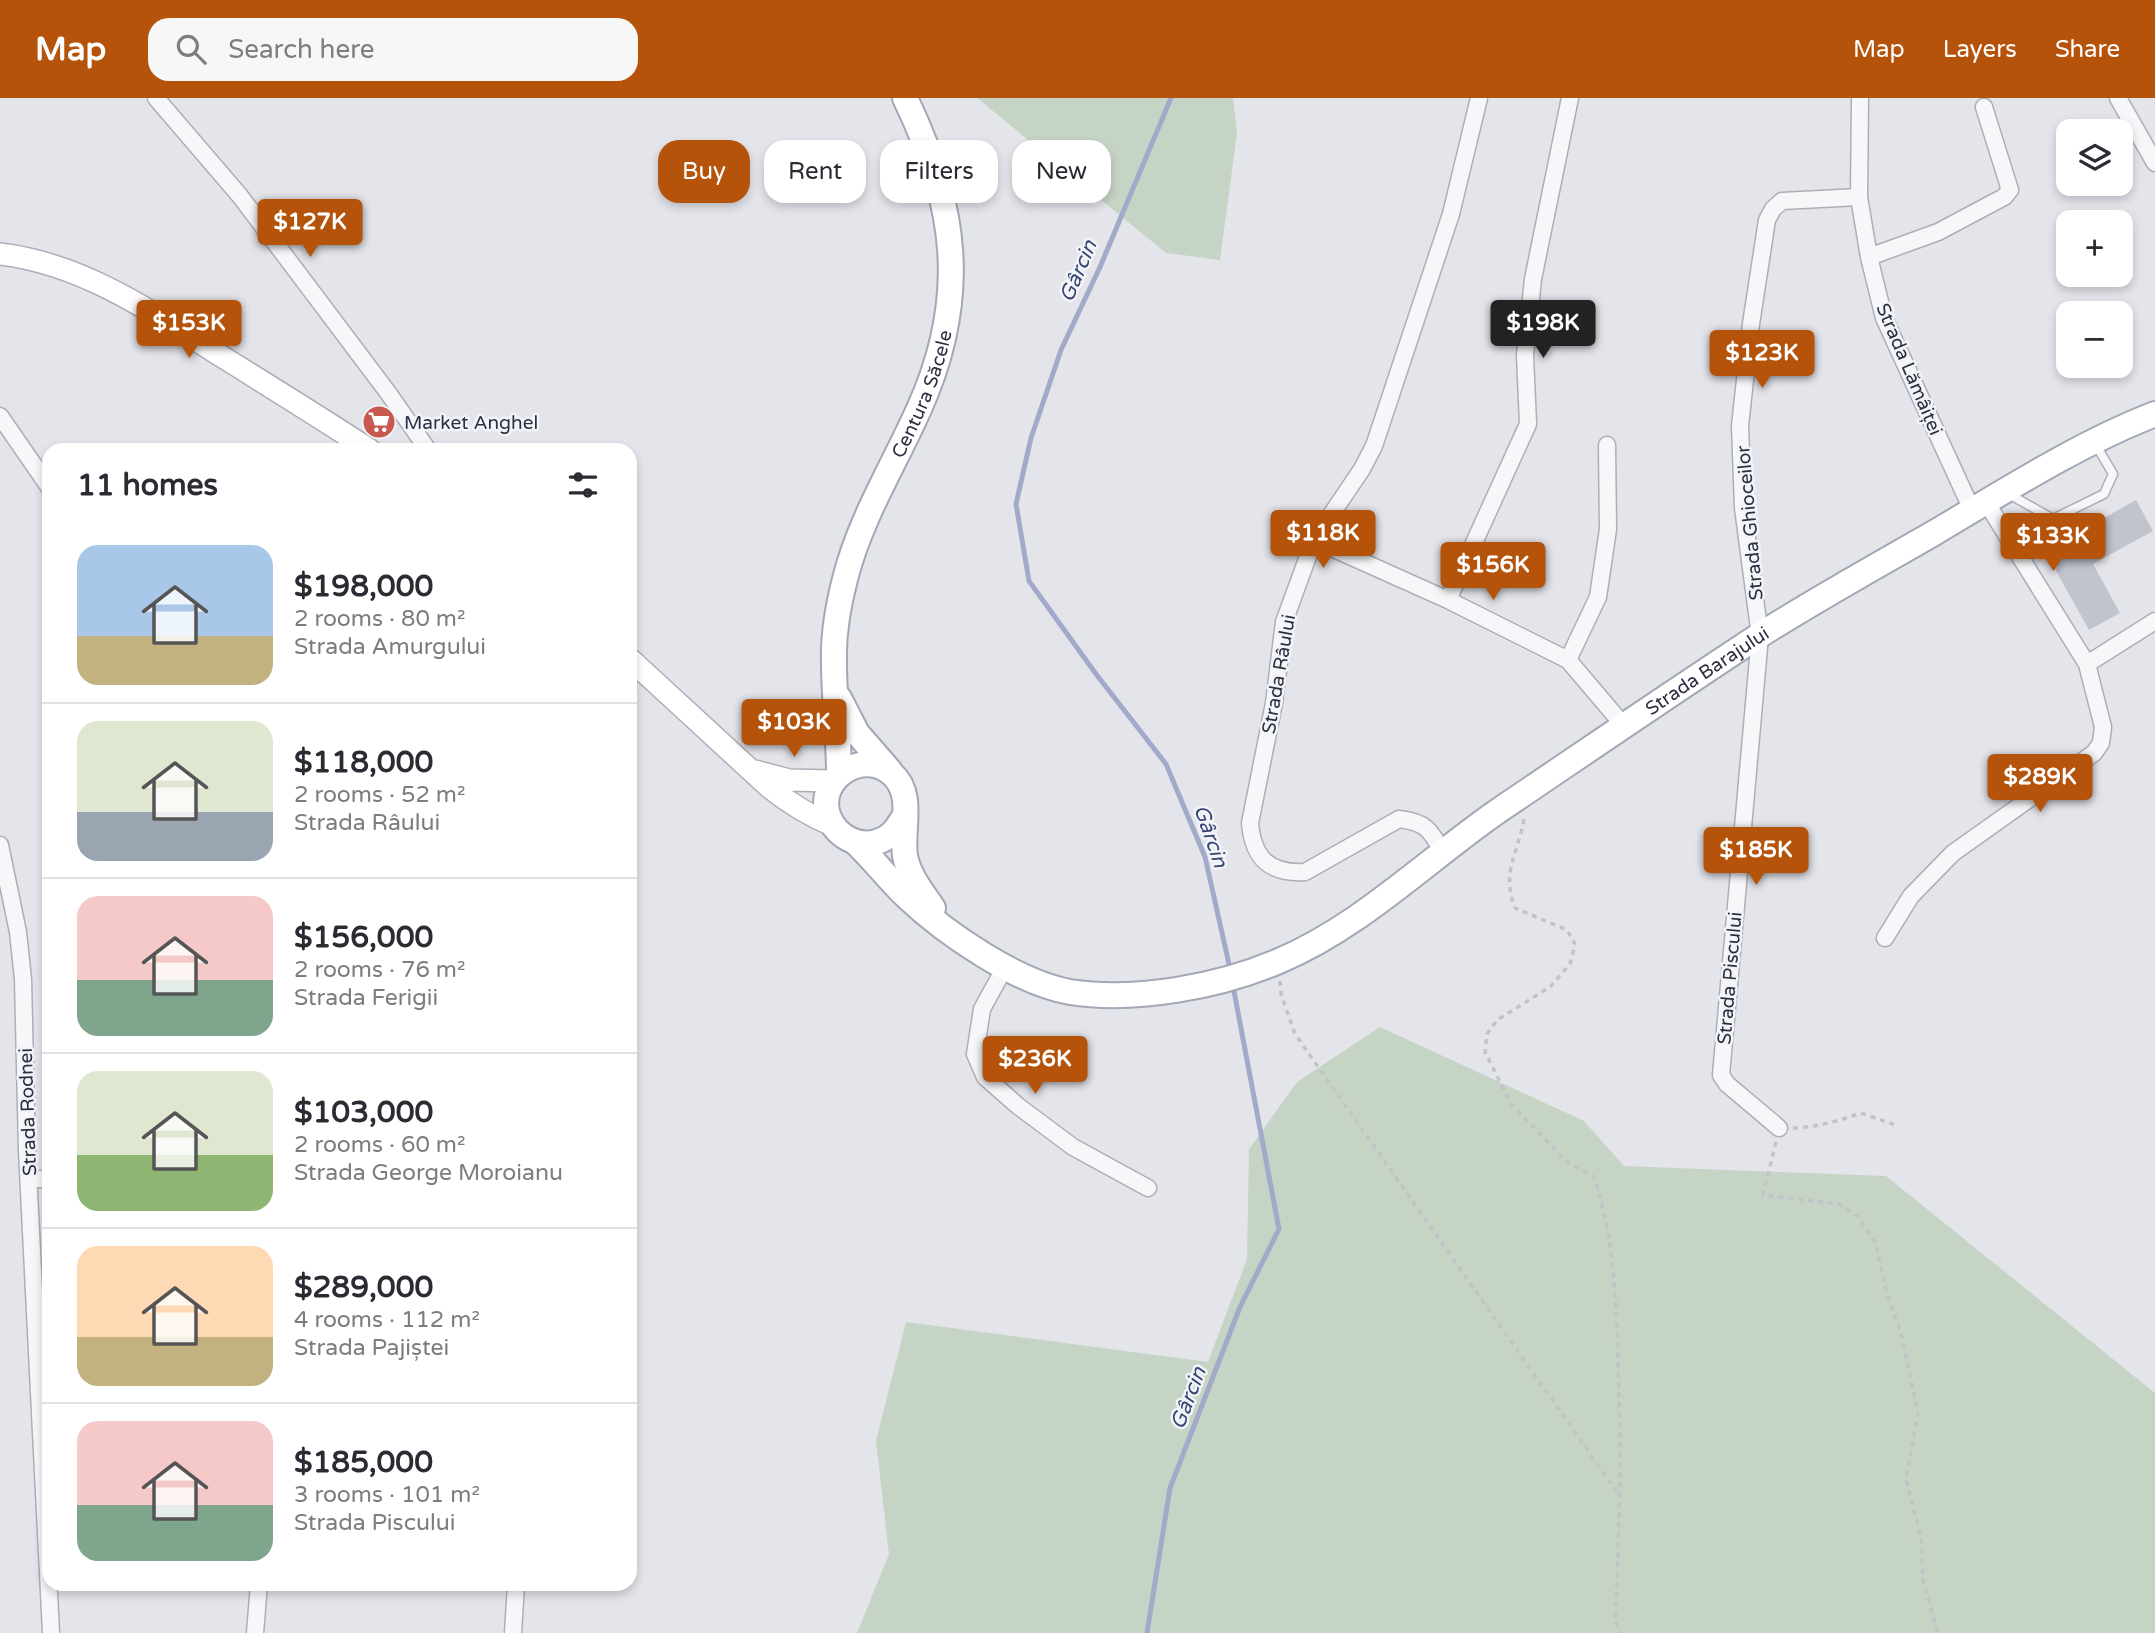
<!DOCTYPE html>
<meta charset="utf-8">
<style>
body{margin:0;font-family:"Varela Round",sans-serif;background:#f7f7f7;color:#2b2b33;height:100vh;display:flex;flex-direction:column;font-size:26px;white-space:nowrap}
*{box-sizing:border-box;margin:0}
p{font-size:23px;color:#7c7c81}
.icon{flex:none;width:38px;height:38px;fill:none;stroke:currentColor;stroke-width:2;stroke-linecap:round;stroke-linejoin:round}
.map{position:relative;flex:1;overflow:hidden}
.drawer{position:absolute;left:42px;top:345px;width:595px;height:1148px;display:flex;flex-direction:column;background:#fff;border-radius:21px;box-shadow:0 4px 10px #0003}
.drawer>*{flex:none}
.banner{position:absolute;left:658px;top:42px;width:665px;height:63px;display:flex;gap:14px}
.controls{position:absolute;left:2056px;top:21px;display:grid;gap:14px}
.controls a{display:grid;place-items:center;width:77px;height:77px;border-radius:14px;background:#fff;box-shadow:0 4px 10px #0003;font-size:35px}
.price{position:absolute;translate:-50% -60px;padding:0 16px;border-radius:7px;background:#b45309;color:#fff;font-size:23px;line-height:46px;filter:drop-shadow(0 2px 4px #0008)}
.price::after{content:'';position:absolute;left:50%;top:42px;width:21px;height:16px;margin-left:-10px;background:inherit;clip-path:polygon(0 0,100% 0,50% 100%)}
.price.active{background:#222;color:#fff}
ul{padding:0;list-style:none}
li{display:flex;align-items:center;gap:21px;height:175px;padding:0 35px}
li+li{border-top:2px solid #e1e1e2}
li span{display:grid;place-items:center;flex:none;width:196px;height:140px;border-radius:21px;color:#555}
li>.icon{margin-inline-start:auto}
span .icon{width:84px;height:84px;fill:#fffc;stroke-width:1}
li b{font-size:30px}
h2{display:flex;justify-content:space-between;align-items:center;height:84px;padding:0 35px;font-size:30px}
.tag{padding:0 24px;border-radius:21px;background:#fff;box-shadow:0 4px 10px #0003;font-size:24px;line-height:63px}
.tag.active{background:#b45309;color:#fff}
header{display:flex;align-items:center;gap:42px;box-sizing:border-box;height:98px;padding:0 35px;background:#b45309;color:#fff}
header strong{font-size:33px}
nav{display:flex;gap:38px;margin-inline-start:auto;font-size:24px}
.search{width:490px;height:63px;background:#f7f7f7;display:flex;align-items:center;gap:18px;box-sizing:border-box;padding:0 24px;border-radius:21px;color:#7c7c81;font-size:26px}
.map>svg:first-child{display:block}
.green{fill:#c6d4c5}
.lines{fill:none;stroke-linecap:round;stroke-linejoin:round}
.stream{stroke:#a1abc9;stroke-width:5}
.building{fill:#c1c3cd}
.service-casing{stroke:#adaeb8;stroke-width:11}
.minor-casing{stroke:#adaeb8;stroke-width:19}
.secondary-casing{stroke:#adaeb8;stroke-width:24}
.primary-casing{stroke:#a3a7b6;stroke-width:28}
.path{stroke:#c1c3c9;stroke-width:3.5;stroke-dasharray:5 5;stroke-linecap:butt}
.service{stroke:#f6f7f9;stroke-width:8}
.minor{stroke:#f6f7f9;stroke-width:16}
.secondary{stroke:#fff;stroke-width:21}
.primary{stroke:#fff;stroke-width:24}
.labels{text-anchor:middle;stroke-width:5;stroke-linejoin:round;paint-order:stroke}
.street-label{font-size:19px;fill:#2c2f42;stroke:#f3f4f8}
.poi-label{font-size:19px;fill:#2c2f42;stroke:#f3f4f8;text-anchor:start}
.water-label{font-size:21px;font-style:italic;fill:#384675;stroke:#f3f4f8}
</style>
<header>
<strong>Map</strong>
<div class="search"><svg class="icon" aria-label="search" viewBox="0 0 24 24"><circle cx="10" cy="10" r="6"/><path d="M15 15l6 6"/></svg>Search here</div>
<nav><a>Map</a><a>Layers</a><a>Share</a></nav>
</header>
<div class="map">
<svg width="2155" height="1535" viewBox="0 0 2155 1535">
<rect width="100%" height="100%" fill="#e4e5eb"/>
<path class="green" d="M977,0H1233L1237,35L1220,162L1166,155Z
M1380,929L1584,1023L1624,1068L1886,1078L2155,1295V1535H857L889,1456L876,1343L906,1224L1208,1264L1247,1161L1249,1051L1297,984Z"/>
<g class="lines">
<path class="stream" d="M1171,0L1100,169L1061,252L1031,340L1016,406L1029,483L1096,576L1166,666L1205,759L1231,875
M1147,1535L1170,1390L1240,1209L1279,1131L1233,888"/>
</g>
<path class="building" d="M2136,402L2153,433L2093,466L2120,515L2089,532L2045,453Z"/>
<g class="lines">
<defs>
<path id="service" d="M2007,395L2053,421L2104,396L2113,376L2096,347"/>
<path id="minor" d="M156,0L240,98L389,296L428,352
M1860,0L1859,99L1869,159L1884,220L1972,412
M2118,0L2155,65
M1869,159L1938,134L2004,99L2010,92L1984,9
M0,318L49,389
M1314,442L1448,502L1568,562L1624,628
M1448,502L1528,326L1525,257L1533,181L1570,0
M1568,562L1598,499L1608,431L1607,347
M2087,566L2155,523
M0,747L18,834L23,881L27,1053L51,1535
M1442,753C1430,731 1425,724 1399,721L1305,774C1269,776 1253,760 1250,725L1274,605L1284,524L1314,442L1362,371L1374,348L1451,116L1479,0
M1885,840L1911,798L1953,755L2094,655L2101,645L2103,629L2087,566L1986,404
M1005,869L982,911L975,956L985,979L1018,1008L1073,1049L1148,1090
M1779,1030L1727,986L1721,977L1760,538L1743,410L1740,328L1751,226L1767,122L1773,111L1782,103L1859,99
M29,1080L49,1082
M255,1535L259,1486
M513,1535L516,1486"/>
<path id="secondary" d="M0,156C84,166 152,214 221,258C271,289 321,320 370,352
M630,561L769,689C789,705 808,717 832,727
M755,673L789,682L833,683"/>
<g id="primary">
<path d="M839,600L857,635L890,673"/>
<path id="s1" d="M839,676C839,639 834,602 834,565C833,537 838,508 845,481C860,421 894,367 919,311C969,200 957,107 905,0"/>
<path d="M905,717C899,727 894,736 884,741C861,753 836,739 828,717C816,680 864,650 892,676C915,696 901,732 905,758C909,778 922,794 933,810"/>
<path id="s2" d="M855,744C874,762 889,782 907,799C946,836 1018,885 1070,894C1135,904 1218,889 1279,863C1360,829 1426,763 1498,713C1584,655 1670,596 1757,539C1815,502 1875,469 1934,435C2005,393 2078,346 2155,316"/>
</g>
</defs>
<use href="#service" class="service-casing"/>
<use href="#minor" class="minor-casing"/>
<use href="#secondary" class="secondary-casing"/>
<use href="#primary" class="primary-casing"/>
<path class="path" d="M1524,721C1518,756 1501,774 1515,810L1567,832L1575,846L1570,866L1550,889L1497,922L1487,936L1485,954L1511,1006L1566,1063L1594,1079C1614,1138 1616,1202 1618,1264C1621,1350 1620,1435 1615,1521L1619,1535
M1280,883L1281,896L1295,936L1619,1397
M1793,1030C1818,1029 1838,1023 1861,1015L1898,1028
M1776,1044L1763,1097L1839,1106L1858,1118L1875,1144L1887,1196L1900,1232L1918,1314L1906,1381L1921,1439L1923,1483L1938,1535"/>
<use href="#service" class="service"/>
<use href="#minor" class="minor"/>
<use href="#secondary" class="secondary"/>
<use href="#primary" class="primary"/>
</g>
<defs>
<symbol id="supermarket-disc" viewBox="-11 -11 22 22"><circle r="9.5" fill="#c85850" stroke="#f3f4f8"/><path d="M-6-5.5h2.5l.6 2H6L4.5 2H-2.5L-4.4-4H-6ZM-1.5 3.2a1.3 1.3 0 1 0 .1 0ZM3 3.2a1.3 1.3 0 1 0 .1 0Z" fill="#fff"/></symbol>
</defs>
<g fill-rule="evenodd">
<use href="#supermarket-disc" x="360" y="305" width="38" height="38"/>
</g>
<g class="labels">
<g class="street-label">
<text transform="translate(1910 271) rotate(67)" y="7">Strada Lămâiței</text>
<text dy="7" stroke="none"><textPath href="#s1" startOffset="397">Centura Săcele</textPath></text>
<text transform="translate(1749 425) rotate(-95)" y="7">Strada Ghioceilor</text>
<text dy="7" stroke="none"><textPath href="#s2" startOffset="998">Strada Barajului</textPath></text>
<text transform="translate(1278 576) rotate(-80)" y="7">Strada Râului</text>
<text transform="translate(1729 880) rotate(-85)" y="7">Strada Piscului</text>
<text transform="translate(27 1014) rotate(-92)" y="7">Strada Rodnei</text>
</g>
<g class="poi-label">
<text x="404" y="331">Market Anghel</text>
</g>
<g class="water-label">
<text transform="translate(1078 173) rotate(-67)" y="7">Gârcin</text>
<text transform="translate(1211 738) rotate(71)" y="7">Gârcin</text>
<text transform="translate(1188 1300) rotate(-69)" y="7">Gârcin</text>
</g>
</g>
</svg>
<div class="controls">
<a><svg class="icon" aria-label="layers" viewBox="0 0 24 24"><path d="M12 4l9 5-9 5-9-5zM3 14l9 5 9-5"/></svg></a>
<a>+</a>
<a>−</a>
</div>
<b class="price" style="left:310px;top:161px">$127K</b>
<b class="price" style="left:189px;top:262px">$153K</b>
<b class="price active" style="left:1543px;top:262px">$198K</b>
<b class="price" style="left:1762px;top:292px">$123K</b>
<b class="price" style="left:1323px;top:472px">$118K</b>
<b class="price" style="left:2053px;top:475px">$133K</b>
<b class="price" style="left:1493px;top:504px">$156K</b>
<b class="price" style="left:794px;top:661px">$103K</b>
<b class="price" style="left:2040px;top:716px">$289K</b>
<b class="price" style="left:1756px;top:789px">$185K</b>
<b class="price" style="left:1035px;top:998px">$236K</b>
<div class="banner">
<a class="tag active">Buy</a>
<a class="tag">Rent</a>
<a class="tag">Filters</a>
<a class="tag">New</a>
</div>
<section class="drawer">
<h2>11 homes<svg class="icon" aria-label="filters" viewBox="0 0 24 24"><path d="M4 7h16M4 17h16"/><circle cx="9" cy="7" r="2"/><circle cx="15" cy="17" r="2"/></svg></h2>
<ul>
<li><span style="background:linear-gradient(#a9c7e8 65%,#c2b280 0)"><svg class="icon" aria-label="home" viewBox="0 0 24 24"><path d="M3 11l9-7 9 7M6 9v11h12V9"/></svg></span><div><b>$198,000</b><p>2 rooms · 80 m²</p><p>Strada Amurgului</p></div></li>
<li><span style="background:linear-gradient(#dfe7d0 65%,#9aa5b1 0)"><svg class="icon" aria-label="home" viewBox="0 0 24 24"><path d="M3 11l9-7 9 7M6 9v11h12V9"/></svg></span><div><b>$118,000</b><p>2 rooms · 52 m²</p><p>Strada Râului</p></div></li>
<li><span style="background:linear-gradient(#f6c9c9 60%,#7fa58c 0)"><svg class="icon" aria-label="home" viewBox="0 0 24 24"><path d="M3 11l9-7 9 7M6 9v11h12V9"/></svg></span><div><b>$156,000</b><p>2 rooms · 76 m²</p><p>Strada Ferigii</p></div></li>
<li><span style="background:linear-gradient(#dfe7d0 60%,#8fb573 0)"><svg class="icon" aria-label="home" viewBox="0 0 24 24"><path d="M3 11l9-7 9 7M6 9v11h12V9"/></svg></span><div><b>$103,000</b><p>2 rooms · 60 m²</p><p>Strada George Moroianu</p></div></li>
<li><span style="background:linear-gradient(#ffd9b3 65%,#c2b280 0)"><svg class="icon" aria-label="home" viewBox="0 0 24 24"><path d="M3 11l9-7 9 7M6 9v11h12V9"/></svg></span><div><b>$289,000</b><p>4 rooms · 112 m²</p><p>Strada Pajiștei</p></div></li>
<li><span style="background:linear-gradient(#f6c9c9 60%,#7fa58c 0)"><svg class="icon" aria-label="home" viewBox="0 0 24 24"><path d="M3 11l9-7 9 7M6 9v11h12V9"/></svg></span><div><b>$185,000</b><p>3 rooms · 101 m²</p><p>Strada Piscului</p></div></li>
</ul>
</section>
</div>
